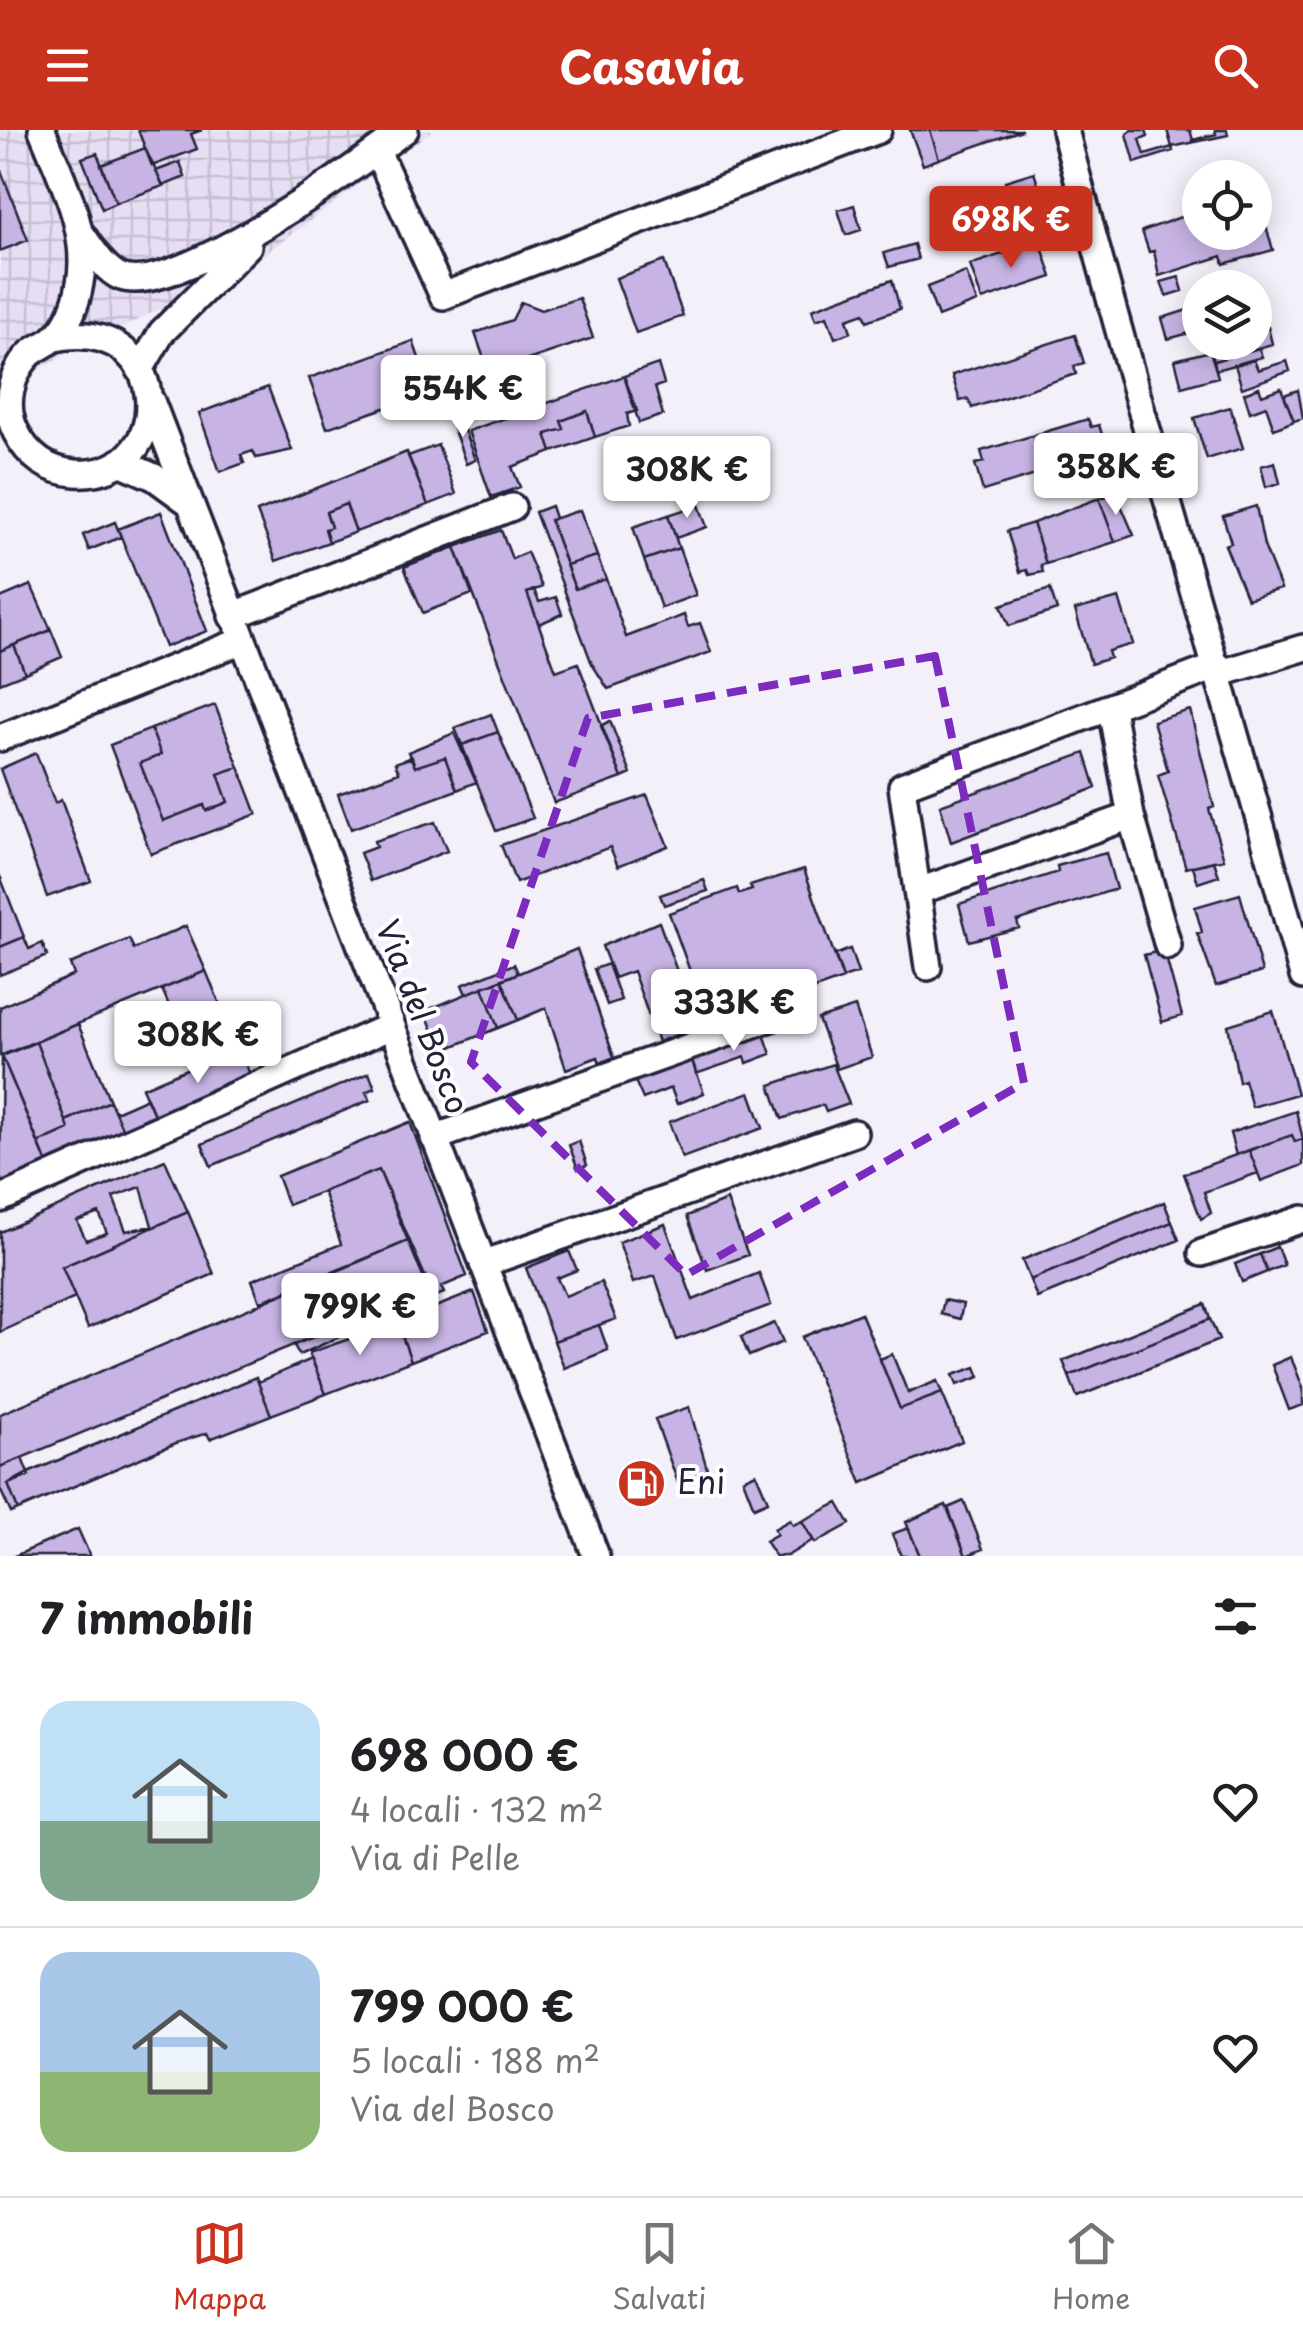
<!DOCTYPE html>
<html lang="it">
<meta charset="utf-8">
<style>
body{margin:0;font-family:"Playpen Sans",sans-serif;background:#f6f6f6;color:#202124;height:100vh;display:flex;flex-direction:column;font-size:38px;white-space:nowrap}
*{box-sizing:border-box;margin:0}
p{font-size:32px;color:#757577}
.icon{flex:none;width:55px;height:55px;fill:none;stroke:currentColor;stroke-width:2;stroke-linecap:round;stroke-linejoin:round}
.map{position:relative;height:1426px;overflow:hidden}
.side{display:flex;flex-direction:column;background:#fff;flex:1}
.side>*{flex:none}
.tools{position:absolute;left:1182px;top:30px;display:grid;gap:20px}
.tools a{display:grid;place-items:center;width:90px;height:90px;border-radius:50%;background:#fff;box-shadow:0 5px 25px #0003;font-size:50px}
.price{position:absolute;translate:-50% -85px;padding:0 22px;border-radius:10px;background:#fff;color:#222;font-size:32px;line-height:65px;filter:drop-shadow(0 2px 5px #0008)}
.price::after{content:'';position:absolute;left:50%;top:60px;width:30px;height:22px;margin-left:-15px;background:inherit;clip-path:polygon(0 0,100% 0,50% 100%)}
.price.active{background:#c8321e;color:#fff}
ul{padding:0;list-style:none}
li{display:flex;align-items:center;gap:30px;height:250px;padding:0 40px}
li+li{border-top:2px solid #e0e0e0}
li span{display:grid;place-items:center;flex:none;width:280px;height:200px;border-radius:30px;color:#555}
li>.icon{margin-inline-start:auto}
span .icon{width:120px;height:120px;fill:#fffc;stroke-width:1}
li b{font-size:42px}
h2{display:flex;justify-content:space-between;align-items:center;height:120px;padding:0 40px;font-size:42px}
header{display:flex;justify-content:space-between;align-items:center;height:130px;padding:0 40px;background:#c8321e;color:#fff;font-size:45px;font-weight:700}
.tabs{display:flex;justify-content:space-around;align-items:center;height:140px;border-top:2px solid #e0e0e0;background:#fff;font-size:28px;color:#757577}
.tabs a{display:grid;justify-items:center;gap:5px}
.tabs .active{color:#c8321e}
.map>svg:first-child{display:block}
.industrial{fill:url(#industrial-grid)}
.building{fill:#c8b4e4;stroke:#22223b;stroke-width:2.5;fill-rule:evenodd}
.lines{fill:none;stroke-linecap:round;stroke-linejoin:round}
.minor-casing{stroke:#22223b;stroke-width:32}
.minor{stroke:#fff;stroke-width:25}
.marked{fill:none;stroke:#7b2cbf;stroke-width:8;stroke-dasharray:20 12;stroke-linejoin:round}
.labels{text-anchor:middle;stroke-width:8;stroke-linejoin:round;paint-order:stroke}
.street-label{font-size:32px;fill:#22223b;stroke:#fff}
.poi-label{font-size:32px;fill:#22223b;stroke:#fff;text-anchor:start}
</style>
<header><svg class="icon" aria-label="menu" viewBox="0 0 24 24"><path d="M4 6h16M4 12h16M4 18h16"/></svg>Casavia<svg class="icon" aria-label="search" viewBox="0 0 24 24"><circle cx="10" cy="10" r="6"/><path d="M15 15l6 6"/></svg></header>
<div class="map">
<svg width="1303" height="1426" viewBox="0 0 1303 1426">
<defs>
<pattern id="industrial-grid" width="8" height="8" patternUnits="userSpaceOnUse" patternTransform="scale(2.5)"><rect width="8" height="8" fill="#e7def3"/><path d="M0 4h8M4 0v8" fill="none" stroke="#c6bed1"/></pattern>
</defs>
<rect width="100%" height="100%" fill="#f4f0fa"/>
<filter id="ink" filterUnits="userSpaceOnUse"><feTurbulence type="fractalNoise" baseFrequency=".01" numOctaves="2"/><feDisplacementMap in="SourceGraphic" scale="20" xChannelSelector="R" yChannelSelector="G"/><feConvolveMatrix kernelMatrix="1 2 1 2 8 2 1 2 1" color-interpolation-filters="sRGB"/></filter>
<g filter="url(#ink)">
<path class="industrial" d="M0,0H433L250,135L0,257Z"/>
<path class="building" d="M138,0H202L191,4L197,19L152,36Z
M910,0H930L939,29L923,35Z
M930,0H1022L939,29Z
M1132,0H1146L1148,6L1140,9L1145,25L1172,17L1173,21L1135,33L1127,4Z
M1167,0H1190L1193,10L1216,4L1215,0H1227L1228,5L1172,17Z
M145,18L163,56L116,73L101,35Z
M97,23L116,73L102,79L82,28Z
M180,32L185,47L163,56L156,41Z
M0,38L28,110L0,121Z
M1034,42L1043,71L1014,79L1005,51Z
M1256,63L1273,120L1224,134L1222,126L1159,146L1154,121L1149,122L1142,101L1200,80V102H1255Z
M854,75L861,100L846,105L838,80Z
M1040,111L1052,147L982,170L970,135Z
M914,114L918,129L889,137L884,123Z
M664,131L683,186L636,203L616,148Z
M966,142L977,172L938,187L927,157Z
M1179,147L1183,161L1166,166L1161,152Z
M892,150L900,179L867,191L864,183L847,189L851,202L835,208L827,186L816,190L812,179Z
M579,168L593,208L489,243L475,203L512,190L521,172L541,180Z
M1200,176V200L1168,209L1162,188Z
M1268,197L1272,214L1214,231L1209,214L1255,212V201Z
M1075,205L1084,233L1074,236L1076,244L972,278L968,269L960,271L952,245Z
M413,211L431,262L327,298L309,248Z
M1259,218L1262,227L1216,240L1214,231Z
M1210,221L1218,247L1182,257L1175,230Z
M1254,230L1258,240L1287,231L1290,241L1242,258L1235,235Z
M658,234L664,254L655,257L663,285L639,293L624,246Z
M624,246L637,281L627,284L629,296L595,307L587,281L561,291L564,299L546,304L552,322L512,337L520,357L491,367L468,301Z
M268,257L292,320L256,328L253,321L241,325L244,333L220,342L199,283Z
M1259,257L1262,265L1281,258L1294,291L1274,299L1266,276L1250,282L1244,263Z
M1298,260L1303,288L1294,291L1284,265Z
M1230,277L1243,318L1207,329L1194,288Z
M587,281L595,307L552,322L546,304L564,299L561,291Z
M459,286L475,330L466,334L450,289Z
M1088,289L1091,297L1099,295L1108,323L983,361L975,334L984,332L981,321Z
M438,315L456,364L428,375L408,326Z
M407,322L428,375L356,402L346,374L326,382L331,397L325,399L329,412L276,431L257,382Z
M1275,332L1280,353L1266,357L1261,336Z
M1116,364L1134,405L1115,412L1099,368Z
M1099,368L1115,412L1046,434L1033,393Z
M346,374L356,402L329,412L325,399L331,397L326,382Z
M699,375L707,397L676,408L668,385Z
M551,376L555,388L550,390L575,459L606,449L626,507L684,485L688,497L700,493L711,522L608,559L592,534L535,382Z
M1256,376L1264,416L1281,459L1247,469L1225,415L1231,413L1223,386Z
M580,380L597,426L566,435L550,390Z
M161,382L207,501L165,517L118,399Z
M668,385L679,418L644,430L633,397Z
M115,392L121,407L89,420L83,405Z
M1033,393L1046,434L1041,435L1043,442L1029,445L1027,440L1020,442L1007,401Z
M501,400L512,429L527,422L542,457L527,463L556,541L578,533L622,648L554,673L455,417Z
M455,417L472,464L423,483L404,437Z
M679,418L696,465L661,478L644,430Z
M597,426L606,449L575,459L566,435Z
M31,455L51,500L0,521V468Z
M1050,459L1057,480L1009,496L1001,475Z
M534,460L539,472L556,467L562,484L539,494L527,463Z
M1119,468L1133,514L1108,521L1110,528L1091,534L1075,480Z
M51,500L62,527L25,543L14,515Z
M14,515L25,543L0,553V521Z
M215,575L239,637L218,644L228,672L206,681L204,675L163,691L140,633L161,625L151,599Z
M1190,580L1214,677L1209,679L1224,729L1186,738L1158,645L1168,641L1153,591Z
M491,584L498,602L462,615L455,598Z
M610,591L631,644L622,648L601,596Z
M151,599L161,625L140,633L163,691L204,675L206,681L228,672L218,644L239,637L257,684L151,724L110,615Z
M498,602L533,688L496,701L462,615Z
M454,603L476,652L457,660L445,627L415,637L408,622Z
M36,623L55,673L61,670L91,751L47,767L0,639Z
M1085,623L1096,658L951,712L940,675Z
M412,627L415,637L445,627L457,660L351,699L338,664L399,642L395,633Z
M647,665L668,716L618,736L610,717L516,753L501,715Z
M435,692L447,721L371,751L360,723L376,717L374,711Z
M1106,723L1116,759L1017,791L1019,798L969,811L959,774L1058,742L1057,736Z
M1214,731L1219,746L1198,753L1193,736Z
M804,739L843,849L748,883L743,869L705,883L669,783L737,758L739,764L752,760L750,756Z
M0,746L24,807L0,817Z
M704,750L708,761L664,775L660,765Z
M1240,764L1262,842L1216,856L1197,803L1202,802L1195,777Z
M659,792L682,855L677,857L692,899L658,912L633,841L614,848L602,816Z
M186,796L206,841L0,926V877L74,845L70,834L129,809L134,819Z
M24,807L29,819L42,813L47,826L0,845V817Z
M577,819L614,927L600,933L598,927L566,939L546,878L518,890L502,850Z
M850,819L858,843L843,848L835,825Z
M1164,820L1182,886L1162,892L1144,825Z
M514,834L518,843L466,864L462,855Z
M608,834L621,870L607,875L594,839Z
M206,841L238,917L195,936L162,859Z
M502,850L518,890L498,898L483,857Z
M483,857L498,898L441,921L425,881Z
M855,877L872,927L837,939L818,889Z
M1273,881L1297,964L1252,977L1244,950L1239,952L1228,895Z
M78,894L110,971L66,991L36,912Z
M764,904L771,924L747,933L745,927L696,944L692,930Z
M36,912L69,999L38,1013L2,926Z
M238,917L254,953L158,994L142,958Z
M2,926L50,1040L5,1059L0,1047Z
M692,930L704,963L677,974L671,958L643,969L635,951Z
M833,934L849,974L826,982L823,975L782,989L770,955Z
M369,943L375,958L366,962L370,970L211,1036L202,1014Z
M750,962L763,998L682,1028L669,992Z
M147,968L158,994L126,1007L115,982Z
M110,971L126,1007L50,1040L38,1013L69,999L66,991Z
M1296,981L1303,1009L1295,1012L1292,1005L1236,1025L1230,1003Z
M410,992L467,1146L441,1157L444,1163L434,1167L379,1040L288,1075L277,1046Z
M1292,1005L1295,1012L1303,1009V1035L1261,1051L1249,1020Z
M579,1011L587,1035L578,1039L569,1015Z
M1249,1020L1258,1043L1204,1062L1211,1083L1201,1089L1184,1044Z
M165,1030L188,1082L62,1137L75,1168L0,1202V1102ZM141,1057L152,1096L126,1101L113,1067ZM99,1083L107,1103L86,1110L77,1091Z
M379,1040L408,1111L260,1172L252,1150L341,1114L323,1061Z
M727,1070L748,1125L707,1140L687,1086Z
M1164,1072L1172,1092L1030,1150L1022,1130Z
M188,1082L214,1144L88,1198L62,1137Z
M1172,1092L1179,1110L1037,1168L1030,1150Z
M665,1094L693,1170L759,1143L771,1175L677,1210L655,1146L633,1153L619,1112Z
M408,1111L428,1159L0,1337V1284Z
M1277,1117L1284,1135L1267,1142L1260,1124Z
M569,1121L577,1140L557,1148L565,1166L601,1152L616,1189L554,1211L526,1138Z
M1260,1124L1267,1142L1242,1152L1235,1134Z
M430,1158L434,1167L367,1195L363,1186Z
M474,1162L488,1201L411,1231L397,1192Z
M944,1170L963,1174L960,1189L941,1184Z
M1205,1174L1210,1189L1069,1246L1063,1231Z
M861,1183L900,1279L942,1263L962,1311L862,1353L802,1207Z
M1210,1189L1219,1210L1077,1267L1069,1246Z
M397,1192L411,1231L326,1264L309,1223Z
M775,1193L783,1212L749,1226L741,1207Z
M344,1194L348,1203L299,1225L294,1215Z
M599,1195L608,1220L564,1238L554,1211Z
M892,1224L908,1263L937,1251L942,1263L900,1279L880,1229Z
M1291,1227L1303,1258V1275L1289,1280L1272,1235Z
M312,1229L326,1264L271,1285L258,1252Z
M976,1237L980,1247L957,1255L953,1245Z
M256,1247L271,1285L210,1309L207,1303L176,1313L18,1380L8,1354L28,1343Z
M689,1277L708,1342L678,1353L655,1289Z
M22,1328L29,1346L8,1354L18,1380L11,1383L0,1359V1337Z
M756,1343L768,1371L754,1377L743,1349Z
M964,1371L983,1419L966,1426L948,1378Z
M838,1373L850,1394L815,1413L802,1391Z
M946,1375L966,1426H920L906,1392Z
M790,1390L793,1395L802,1391L813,1410L787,1426H775L765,1411L777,1404L774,1399Z
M908,1398L920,1426H901L892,1404Z
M78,1399L90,1426H14L17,1425Z"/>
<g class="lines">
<defs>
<path id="minor" d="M42,0C61,48 90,101 80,153C77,172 69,195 54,208C47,215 36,217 29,225C10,245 3,277 16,302C28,326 48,341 75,343C178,350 175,184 55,208
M1065,0C1138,283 1226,563 1303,846
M377,21L443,166L878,0
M80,102C91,117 104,140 121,147C175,168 358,35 405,0
M141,238L162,202L248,116
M151,271L596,1426
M120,332L154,347L187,371
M232,486L512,377
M1221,543L1303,518
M0,608L241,511
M1131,686L1168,816
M919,761L1131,686L1111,579
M928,837L902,656L1218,536
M434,1008L776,886
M0,1069L391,896
M1202,1123L1303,1089
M483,1134L854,1003"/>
</defs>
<use href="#minor" class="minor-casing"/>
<use href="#minor" class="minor"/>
</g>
</g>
<path class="marked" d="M935,526L1024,953L686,1145L471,932L588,588Z"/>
<defs>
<symbol id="fuel-disc" viewBox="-11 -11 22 22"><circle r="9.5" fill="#c8321e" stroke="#fff"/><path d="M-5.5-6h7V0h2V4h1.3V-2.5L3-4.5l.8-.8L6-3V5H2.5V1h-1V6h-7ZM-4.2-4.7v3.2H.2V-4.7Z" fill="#fff"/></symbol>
</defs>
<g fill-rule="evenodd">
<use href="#fuel-disc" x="614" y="1326" width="55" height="55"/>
</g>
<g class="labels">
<g class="street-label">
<text transform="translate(422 887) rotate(69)" y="11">Via del Bosco</text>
</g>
<g class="poi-label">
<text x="677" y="1364">Eni</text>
</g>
</g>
</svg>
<div class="tools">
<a><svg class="icon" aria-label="locate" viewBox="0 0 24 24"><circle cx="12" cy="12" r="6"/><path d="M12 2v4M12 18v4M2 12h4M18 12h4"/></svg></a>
<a><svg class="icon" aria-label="layers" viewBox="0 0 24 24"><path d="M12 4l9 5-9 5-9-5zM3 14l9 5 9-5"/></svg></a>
</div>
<b class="price active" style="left:1011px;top:141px">698K €</b>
<b class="price" style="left:463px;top:310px">554K €</b>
<b class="price" style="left:1116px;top:388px">358K €</b>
<b class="price" style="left:687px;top:391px">308K €</b>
<b class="price" style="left:734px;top:924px">333K €</b>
<b class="price" style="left:198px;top:956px">308K €</b>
<b class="price" style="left:360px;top:1228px">799K €</b>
</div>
<section class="side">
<h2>7 immobili<svg class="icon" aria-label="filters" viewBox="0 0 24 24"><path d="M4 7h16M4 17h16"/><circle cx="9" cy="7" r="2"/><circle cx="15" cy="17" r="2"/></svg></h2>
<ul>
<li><span style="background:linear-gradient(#bfe0f5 60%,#7fa58c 0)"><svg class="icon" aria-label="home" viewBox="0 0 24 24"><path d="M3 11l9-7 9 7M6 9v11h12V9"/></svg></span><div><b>698 000 €</b><p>4 locali · 132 m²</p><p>Via di Pelle</p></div><svg class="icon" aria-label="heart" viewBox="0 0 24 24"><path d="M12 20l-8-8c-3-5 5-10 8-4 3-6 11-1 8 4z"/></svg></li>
<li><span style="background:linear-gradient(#a9c7e8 60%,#8fb573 0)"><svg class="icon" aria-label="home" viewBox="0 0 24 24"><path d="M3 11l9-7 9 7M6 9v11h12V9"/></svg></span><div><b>799 000 €</b><p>5 locali · 188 m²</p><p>Via del Bosco</p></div><svg class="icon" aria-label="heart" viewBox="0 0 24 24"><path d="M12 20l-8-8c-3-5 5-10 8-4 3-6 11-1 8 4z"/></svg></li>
</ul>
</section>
<nav class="tabs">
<a class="active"><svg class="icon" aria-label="map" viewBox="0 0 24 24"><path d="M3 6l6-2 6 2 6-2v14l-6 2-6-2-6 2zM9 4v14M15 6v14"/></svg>Mappa</a>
<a><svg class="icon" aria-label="saved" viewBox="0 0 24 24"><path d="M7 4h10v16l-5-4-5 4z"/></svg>Salvati</a>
<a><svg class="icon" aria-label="home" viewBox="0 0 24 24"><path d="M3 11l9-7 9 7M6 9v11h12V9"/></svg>Home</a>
</nav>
